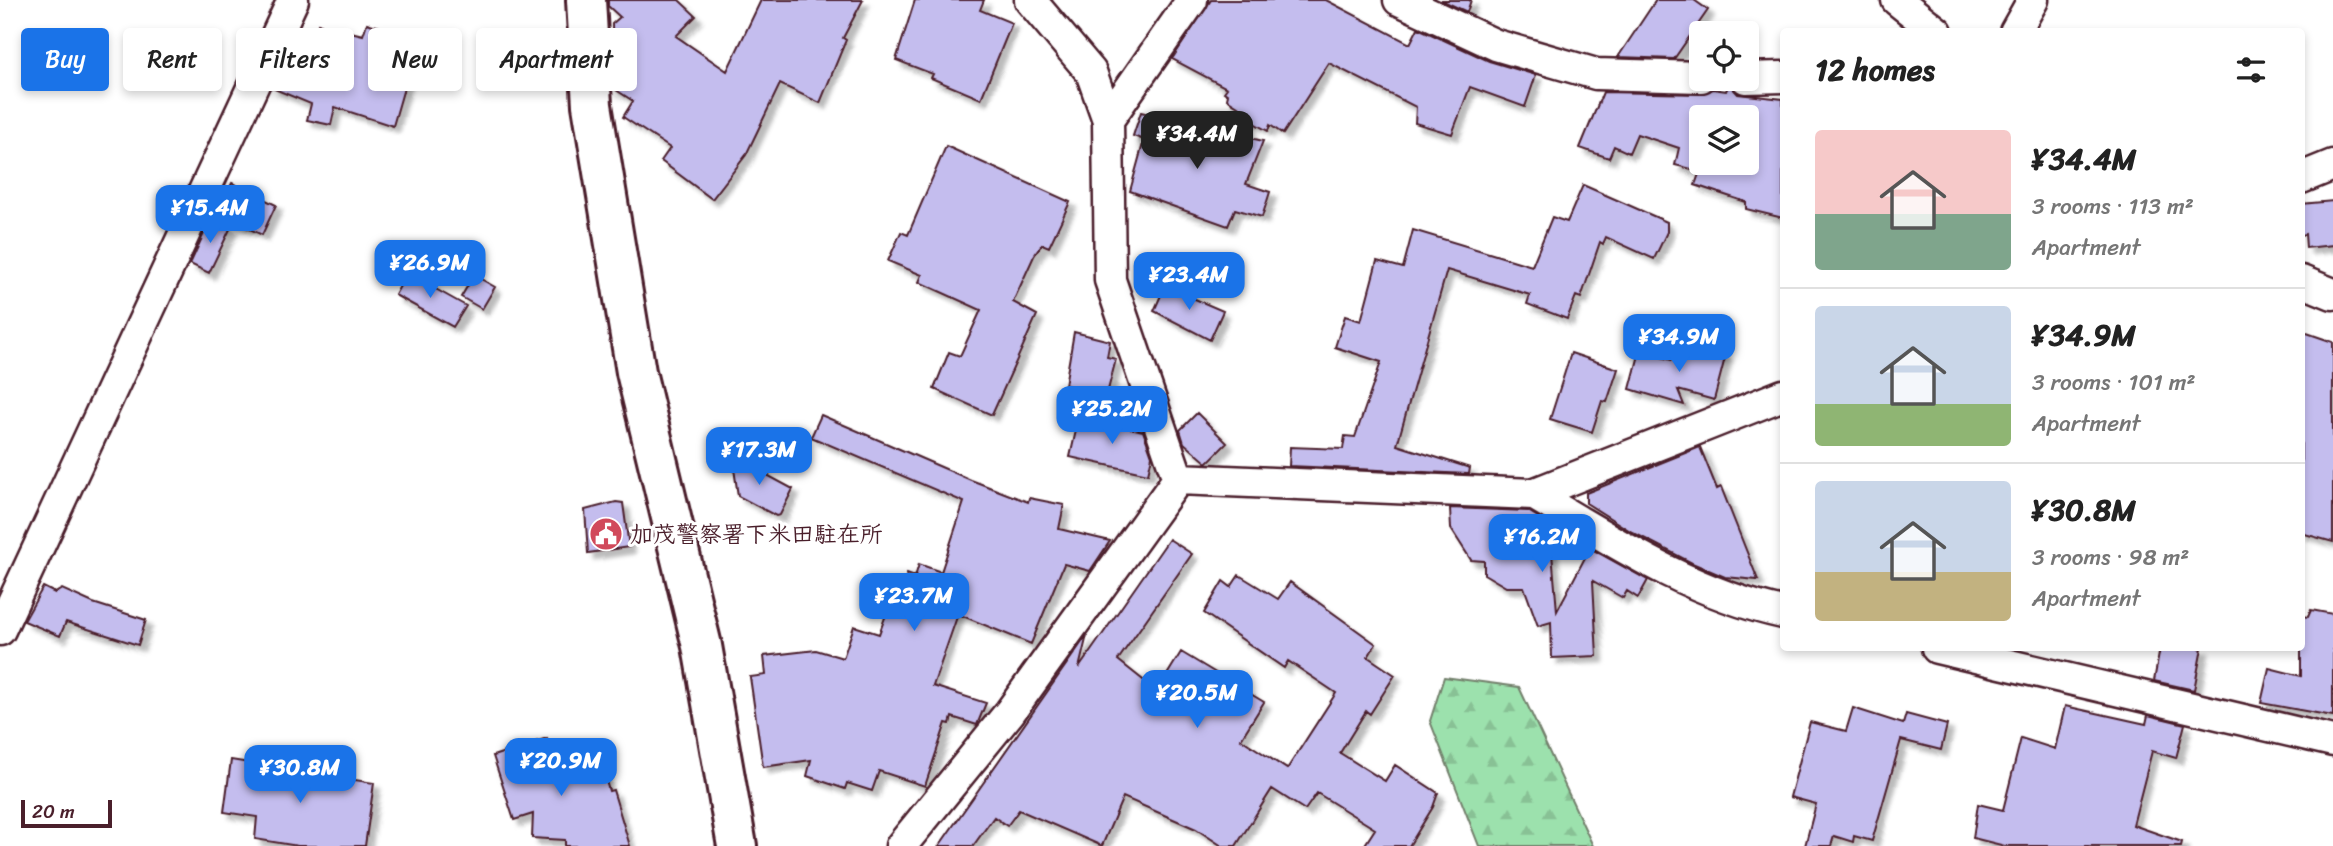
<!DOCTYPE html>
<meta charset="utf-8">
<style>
body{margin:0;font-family:Sriracha,"Klee One",sans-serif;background:#f2f2f2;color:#222;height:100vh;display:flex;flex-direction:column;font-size:26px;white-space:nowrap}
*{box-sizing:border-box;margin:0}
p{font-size:23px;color:#767676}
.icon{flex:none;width:38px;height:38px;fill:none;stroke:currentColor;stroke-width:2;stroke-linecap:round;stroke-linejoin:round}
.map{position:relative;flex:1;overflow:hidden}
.details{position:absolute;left:1780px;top:28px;width:525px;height:623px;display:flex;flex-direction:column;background:#fff;border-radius:7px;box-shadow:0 4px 10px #0003}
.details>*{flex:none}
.top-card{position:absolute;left:21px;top:28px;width:665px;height:63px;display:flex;gap:14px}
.controls{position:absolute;left:1689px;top:21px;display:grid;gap:14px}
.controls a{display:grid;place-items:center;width:70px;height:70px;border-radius:7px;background:#fff;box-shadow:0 4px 10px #0003;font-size:35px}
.scale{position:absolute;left:21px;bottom:18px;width:91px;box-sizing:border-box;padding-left:7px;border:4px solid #4a1f2b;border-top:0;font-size:19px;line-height:24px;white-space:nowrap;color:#4a1f2b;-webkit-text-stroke:5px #fff;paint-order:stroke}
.price{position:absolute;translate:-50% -60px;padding:0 16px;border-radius:14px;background:#1a73e8;color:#fff;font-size:23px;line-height:46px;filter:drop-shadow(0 2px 4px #0008)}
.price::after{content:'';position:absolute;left:50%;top:42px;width:21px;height:16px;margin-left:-10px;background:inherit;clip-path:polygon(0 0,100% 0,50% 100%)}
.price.active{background:#222;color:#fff}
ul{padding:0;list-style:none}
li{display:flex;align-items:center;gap:21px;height:175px;padding:0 35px}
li+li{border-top:2px solid #e0e0e0}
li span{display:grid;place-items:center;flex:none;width:196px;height:140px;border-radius:7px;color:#555}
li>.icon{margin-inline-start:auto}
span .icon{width:84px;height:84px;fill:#fffc;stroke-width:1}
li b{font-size:30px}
h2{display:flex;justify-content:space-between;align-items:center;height:84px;padding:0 35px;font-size:30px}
.pill{padding:0 24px;border-radius:7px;background:#fff;box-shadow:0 4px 10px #0003;font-size:24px;line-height:63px}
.pill.active{background:#1a73e8;color:#fff}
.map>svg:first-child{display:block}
.forest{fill:url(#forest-firs);stroke:#73806c;stroke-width:2}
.building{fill:#c4bdee;stroke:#4a1f2b;stroke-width:2;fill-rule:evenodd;filter:url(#shadow)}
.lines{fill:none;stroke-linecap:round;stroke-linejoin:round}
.minor-casing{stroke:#4a1f2b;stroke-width:35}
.tertiary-casing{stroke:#4a1f2b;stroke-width:44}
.minor{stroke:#fff;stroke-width:30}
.tertiary{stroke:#fff;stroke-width:38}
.labels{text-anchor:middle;stroke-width:6;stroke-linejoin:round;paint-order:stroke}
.poi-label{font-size:23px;font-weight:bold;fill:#4a1f2b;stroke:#fff;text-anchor:start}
</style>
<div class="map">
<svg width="2333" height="846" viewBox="0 0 2333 846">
<defs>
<pattern id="forest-firs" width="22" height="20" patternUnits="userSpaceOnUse" patternTransform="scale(1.75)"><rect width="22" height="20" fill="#9ce1ad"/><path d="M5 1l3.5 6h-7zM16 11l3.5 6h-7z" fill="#88c195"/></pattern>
<filter id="shadow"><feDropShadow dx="6" dy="6" stdDeviation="2" flood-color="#0004"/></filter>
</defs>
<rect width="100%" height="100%" fill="#fff"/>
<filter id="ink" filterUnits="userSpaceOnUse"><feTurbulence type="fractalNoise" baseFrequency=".0143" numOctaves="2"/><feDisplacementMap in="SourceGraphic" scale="14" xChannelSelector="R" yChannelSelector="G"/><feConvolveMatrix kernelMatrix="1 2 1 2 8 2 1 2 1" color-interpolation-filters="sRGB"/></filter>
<g filter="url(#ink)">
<path class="forest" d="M1444,677L1519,687L1593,846H1479L1430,721Z"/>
<path class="building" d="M608,0H679L696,16L676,36L727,71L761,0H863L843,38L846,40L820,103L780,84L746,155L712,199L661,161L670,148L623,117L633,101L613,88L612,24L620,17L608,6Z
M915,0H984L980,10L1012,23L981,99L931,78L933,74L896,60Z
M1211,0H1326L1410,44L1418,28L1489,61L1536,75L1525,107L1470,87L1452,134L1415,123L1416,107L1329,63L1283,134L1270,125L1268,131L1245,118L1249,113L1227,99L1228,95L1224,92L1227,88L1172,59Z
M1441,0H1471L1467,12Z
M1656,0H1694L1708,10L1674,59L1618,57Z
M367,23L411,37L402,65L410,67L393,126L335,107L331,125L307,120L311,104L272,88L295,38L313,46L318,24L363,35Z
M1729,84L1738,94L1783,99V218L1746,209V202L1695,185L1700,171L1675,165L1679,148L1637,134L1629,153L1614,146L1609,158L1580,148L1603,92L1700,94L1713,89L1726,91ZM1701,117H1746V163H1703L1701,167Z
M1141,112L1177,121L1176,127L1224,148L1234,134L1263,141L1246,184L1270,192L1262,217L1235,209L1228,226L1130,191L1144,140L1133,136Z
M946,146L1070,202L1049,247L1042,244L1034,256L1013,302L1037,315L992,415L934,389L949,352L960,356L981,310L919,282L922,275L888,261L901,232L908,235Z
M232,183L276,205L262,235L217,213Z
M1583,185L1667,222V232L1654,259L1606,237L1603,244L1600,242L1581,298L1576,296L1567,319L1527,304L1530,295L1447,270L1397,445L1470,468L1469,474L1289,466L1290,447L1343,449L1345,436L1355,437L1381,362L1335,347L1345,316L1361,321L1377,261L1403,268L1413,230L1532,266L1552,217L1567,222Z
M2333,201V245L2306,248L2305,234L2301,235V204Z
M211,218L231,227L209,273L190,264Z
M407,273L466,306L453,327L395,295Z
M474,275L495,287L482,309L461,297Z
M1165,286L1223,311L1210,340L1154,311Z
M2301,331L2333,342V542L2301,533Z
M1074,332L1110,341L1107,357L1116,359L1107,394L1065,385Z
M1687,343L1726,354L1714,400L1678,390L1684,405L1630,389L1640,351L1682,363Z
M1571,353L1618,369L1607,402L1602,401L1592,432L1550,419Z
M1197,413L1227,443L1207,463L1184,443L1180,430Z
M821,415L971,480L1028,502L1029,498L1064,505L1059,529L1110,541L1090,571L1064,564L1031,644L958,614L933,686L986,703L977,725L952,717L950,724L946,723L925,786L879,771L872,791L847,783L845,789L807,776L811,760L763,767L750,677L766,675L764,656L816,650L843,658L854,626L879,634L896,587L902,589L907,574L915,577L919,564L941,572L964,502L811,437Z
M1079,417L1143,431L1152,456L1148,474L1070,457Z
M1700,447L1717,489L1721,487L1758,580L1725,577L1692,563L1632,532L1586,503V493Z
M731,448L765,474L793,489L780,515L776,516L738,496Z
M616,502L623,503L629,547L588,553L585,510Z
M1450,508L1528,511L1541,519L1529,543L1551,541L1557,611L1590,548L1648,580L1638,598L1627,591L1623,598L1593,581L1597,656L1552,658L1551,622L1538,626L1524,587H1506L1484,574V561L1471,560L1451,529Z
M1169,539L1192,554L1118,660L1157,691L1181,652L1264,702L1241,739L1287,769L1336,693L1288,661L1284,668L1204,613L1223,581L1231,587L1239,575L1278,599L1290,582L1376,644L1368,657L1395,675L1370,714L1366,711L1340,753L1385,781L1395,765L1438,793L1433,807L1409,846H1364L1375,829L1317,793L1305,810L1272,789L1236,846H1222L1196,829L1123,797L1102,846L1019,810L1007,826L994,817L973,846H939L1087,635L1079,668Z
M43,587L55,593L62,589L93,603L146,620L138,645L66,622L60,636L24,621Z
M2311,610L2333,614V716L2261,703L2269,668L2301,676V616L2308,617Z
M2160,648H2202L2194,690L2154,681Z
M2065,706L2146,724L2148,715L2185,724L2176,758L2152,751L2133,825L2182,842L2181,846H2005L1973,838L1978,804L2003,810L2021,738L2055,749Z
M1853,708L1903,724L1906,714L1947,725L1941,750L1901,740L1872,841L1854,836L1853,842L1834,836L1831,846H1805L1816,804L1790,797L1810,722L1846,731Z
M547,738L559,774L600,761L609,791L613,790L630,846H565V840L532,838L533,814L514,820L493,756Z
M231,760L374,783L365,846H298L255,839L257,817L224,812Z"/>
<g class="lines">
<defs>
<path id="minor" d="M1030,0L1091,72L1108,120L1110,280L1178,479
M1399,0L1496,45L1596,74L1701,77
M1897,0L1937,32
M2015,32L2033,0
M1746,78L1783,77
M1108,120L1192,0
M2301,178L2333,165
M2301,281L2333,294
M1178,479L1533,494L1783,395
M1533,494C1614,542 1691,593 1783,613
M0,630L293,0
M1937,648L2333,741
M901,846L1010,712L1178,479"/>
<path id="tertiary" d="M586,0L592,105L636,372L702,646L737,846"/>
</defs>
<use href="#minor" class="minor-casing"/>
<use href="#tertiary" class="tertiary-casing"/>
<use href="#minor" class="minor"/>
<use href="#tertiary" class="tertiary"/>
</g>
</g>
<defs>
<symbol id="civic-disc" viewBox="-11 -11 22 22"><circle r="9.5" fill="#d1495b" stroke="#fff"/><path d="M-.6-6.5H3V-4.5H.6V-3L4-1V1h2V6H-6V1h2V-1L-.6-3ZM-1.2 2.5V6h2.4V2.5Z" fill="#fff"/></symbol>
</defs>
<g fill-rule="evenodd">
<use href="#civic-disc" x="587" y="515" width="38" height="38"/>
</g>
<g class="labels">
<g class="poi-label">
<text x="630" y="542">加茂警察署下米田駐在所</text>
</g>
</g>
</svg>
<div class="controls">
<a><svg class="icon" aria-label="locate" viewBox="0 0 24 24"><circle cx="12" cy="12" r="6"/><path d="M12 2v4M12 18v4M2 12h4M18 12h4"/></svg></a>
<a><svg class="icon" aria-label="layers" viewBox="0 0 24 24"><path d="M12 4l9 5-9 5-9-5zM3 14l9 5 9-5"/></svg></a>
</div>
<div class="scale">20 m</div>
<b class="price active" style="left:1197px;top:171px">¥34.4M</b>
<b class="price" style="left:210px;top:245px">¥15.4M</b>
<b class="price" style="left:430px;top:300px">¥26.9M</b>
<b class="price" style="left:1189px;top:312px">¥23.4M</b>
<b class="price" style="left:1679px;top:374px">¥34.9M</b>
<b class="price" style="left:1112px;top:446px">¥25.2M</b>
<b class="price" style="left:759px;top:487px">¥17.3M</b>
<b class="price" style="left:1542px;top:574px">¥16.2M</b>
<b class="price" style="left:914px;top:633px">¥23.7M</b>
<b class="price" style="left:1197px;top:730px">¥20.5M</b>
<b class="price" style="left:561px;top:798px">¥20.9M</b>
<b class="price" style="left:300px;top:805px">¥30.8M</b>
<div class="top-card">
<a class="pill active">Buy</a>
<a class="pill">Rent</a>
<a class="pill">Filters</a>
<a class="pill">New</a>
<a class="pill">Apartment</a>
</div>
<section class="details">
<h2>12 homes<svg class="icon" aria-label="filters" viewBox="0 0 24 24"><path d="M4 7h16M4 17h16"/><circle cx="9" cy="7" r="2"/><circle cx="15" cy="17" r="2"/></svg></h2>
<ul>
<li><span style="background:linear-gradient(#f6c9c9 60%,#7fa58c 0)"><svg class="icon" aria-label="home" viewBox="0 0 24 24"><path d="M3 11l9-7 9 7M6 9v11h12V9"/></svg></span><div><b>¥34.4M</b><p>3 rooms · 113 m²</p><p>Apartment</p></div></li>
<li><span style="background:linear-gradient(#c9d6e8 70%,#8fb573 0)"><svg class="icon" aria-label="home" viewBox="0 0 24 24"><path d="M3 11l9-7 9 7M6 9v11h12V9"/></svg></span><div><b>¥34.9M</b><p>3 rooms · 101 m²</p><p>Apartment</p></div></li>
<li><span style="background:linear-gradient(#c9d6e8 65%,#c2b280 0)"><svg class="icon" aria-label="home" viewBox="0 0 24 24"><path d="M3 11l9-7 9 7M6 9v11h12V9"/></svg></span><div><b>¥30.8M</b><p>3 rooms · 98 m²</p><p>Apartment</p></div></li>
</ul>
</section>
</div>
